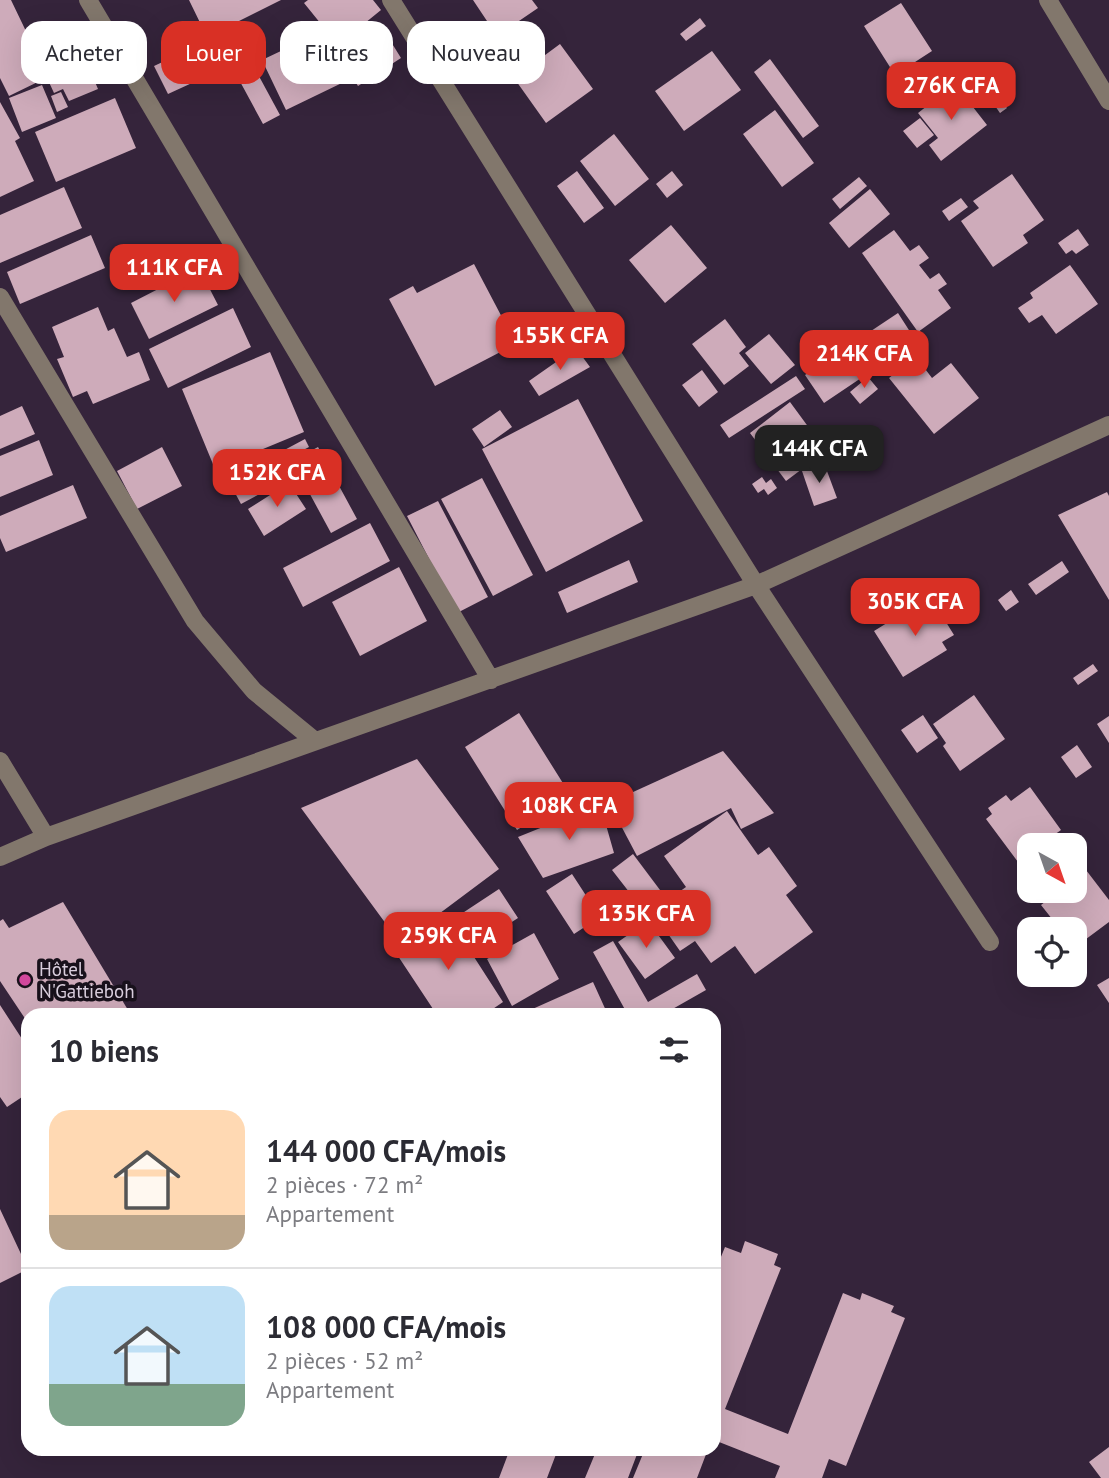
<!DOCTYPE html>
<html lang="fr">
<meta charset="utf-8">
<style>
body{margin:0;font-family:"PT Sans",sans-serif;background:#f2f2f3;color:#2b2b33;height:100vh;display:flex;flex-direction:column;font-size:26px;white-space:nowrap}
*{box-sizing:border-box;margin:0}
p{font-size:23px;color:#7c7c81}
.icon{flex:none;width:38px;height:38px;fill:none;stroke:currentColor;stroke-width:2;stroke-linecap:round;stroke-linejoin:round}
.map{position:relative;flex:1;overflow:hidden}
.drawer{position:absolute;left:21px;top:1008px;width:700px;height:448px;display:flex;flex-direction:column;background:#fff;border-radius:21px;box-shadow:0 7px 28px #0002}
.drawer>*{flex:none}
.guide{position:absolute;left:21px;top:21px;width:700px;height:63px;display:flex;gap:14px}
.needle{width:46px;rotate:140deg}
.controls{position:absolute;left:1017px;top:833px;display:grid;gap:14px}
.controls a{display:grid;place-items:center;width:70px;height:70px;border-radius:14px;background:#fff;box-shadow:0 7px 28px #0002;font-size:35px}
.price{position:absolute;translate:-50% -60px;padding:0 16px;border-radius:14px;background:#d93025;color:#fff;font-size:23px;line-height:46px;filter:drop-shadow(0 2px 4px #0008)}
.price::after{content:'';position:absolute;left:50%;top:42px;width:21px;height:16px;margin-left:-10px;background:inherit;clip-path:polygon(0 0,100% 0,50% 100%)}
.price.current{background:#222;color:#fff}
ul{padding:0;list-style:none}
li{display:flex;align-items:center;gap:21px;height:175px;padding:0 28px}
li+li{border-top:2px solid #e1e1e2}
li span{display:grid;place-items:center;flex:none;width:196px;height:140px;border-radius:21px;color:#555}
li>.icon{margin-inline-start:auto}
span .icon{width:84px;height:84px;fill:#fffc;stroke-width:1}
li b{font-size:30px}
h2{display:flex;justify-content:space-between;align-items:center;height:84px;padding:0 28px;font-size:30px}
.chip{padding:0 24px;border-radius:21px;background:#fff;box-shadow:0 7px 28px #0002;font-size:24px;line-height:63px}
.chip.current{background:#d93025;color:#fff}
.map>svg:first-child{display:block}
.building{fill:#ceabba}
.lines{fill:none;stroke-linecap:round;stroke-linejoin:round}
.minor{stroke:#82776c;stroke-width:18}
.hotel-dot{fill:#d1479c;stroke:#18111b;stroke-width:2.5}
.labels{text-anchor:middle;stroke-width:7;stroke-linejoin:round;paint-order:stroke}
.poi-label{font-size:19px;fill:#d9cedd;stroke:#18111b;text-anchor:start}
</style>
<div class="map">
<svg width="1109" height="1478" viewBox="0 0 1109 1478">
<rect width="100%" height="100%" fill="#35243b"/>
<path class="building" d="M0,0H11L48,77L9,96L0,78Z
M189,0H281L207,37Z
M308,0H373L381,10L338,45L304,3Z
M473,0H532L538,8L497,36Z
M901,3L932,51L895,75L864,26Z
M700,18L706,26L686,41L680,34Z
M383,29L401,58L358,86L339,57Z
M229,31L242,60L168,94L154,66Z
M323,31L346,81L286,110L262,60Z
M560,44L593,89L546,123L514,78Z
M712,51L741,90L684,131L655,91Z
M770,59L819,126L803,138L754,72Z
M87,63L98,89L69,101L63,89L54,93L48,80Z
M976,64L1007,108L1000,113L969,69Z
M254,67L280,115L263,124L237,76Z
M955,84L987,125L941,161L929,145L938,138L918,113Z
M42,85L56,118L22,132L9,98Z
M61,92L68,107L57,112L51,96Z
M115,98L136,148L56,182L35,132Z
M0,102L20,138L15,141L34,181L0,197Z
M775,110L814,163L782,187L743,134Z
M920,118L934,135L917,148L903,131Z
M614,134L649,179L615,206L580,161Z
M577,171L604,208L584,223L557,186Z
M672,171L683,185L667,198L656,184Z
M1012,174L1044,220L1023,235L1028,243L993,267L961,221L979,208L973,201Z
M859,177L867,186L840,209L832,199Z
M64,187L82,228L0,263V215Z
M870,189L890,214L849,248L829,223Z
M961,198L968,207L949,221L942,211Z
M671,225L707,268L665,303L629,260Z
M1078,229L1089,245L1076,254L1072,250L1066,254L1058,243Z
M894,230L910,251L919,245L929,258L919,265L930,279L939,273L947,284L938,290L951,308L918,332L862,253Z
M91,235L105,268L20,304L7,272Z
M474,264L516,344L435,386L389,299L413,286L417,293Z
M1070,265L1098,304L1056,334L1042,315L1029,323L1018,308L1033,298L1030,293Z
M199,268L218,305L149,339L131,303Z
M98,307L108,331L114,328L127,357L139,352L150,380L93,404L87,391L73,397L57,359L64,357L52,327Z
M233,308L251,347L168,388L149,349Z
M898,313L916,341L824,403L805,375Z
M725,319L746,347L739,353L749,366L724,385L692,344Z
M769,334L795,365L771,384L745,353Z
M576,348L590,367L539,396L529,381Z
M270,352L304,432L215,469L182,389Z
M916,357L932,378L951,363L979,398L934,434L889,378Z
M702,370L718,392L699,407L682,385Z
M796,376L805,389L729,438L720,425Z
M868,377L878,389L860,404L850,392Z
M578,399L643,521L546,572L482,449Z
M790,402L826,451L786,481L750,433Z
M22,406L35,434L0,449V416Z
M500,410L512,427L484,447L472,429Z
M305,439L309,447L288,458L297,474L241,504L228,480Z
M39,440L53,475L0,497V456Z
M162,447L182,486L137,509L117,471Z
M318,447L357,519L331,533L292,461Z
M824,463L837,498L814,506L802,471Z
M762,477L766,483L771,479L777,488L768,495L764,489L758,493L752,484Z
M482,478L533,575L493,596L441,499Z
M289,483L306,509L264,536L248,509Z
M73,485L87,518L6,552L0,538V516Z
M1107,492L1109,496V600L1058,515Z
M438,501L488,597L457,613L407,516Z
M370,523L390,561L303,607L283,568Z
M629,560L638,582L567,613L558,592Z
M1062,561L1069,572L1036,595L1028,584Z
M399,567L427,621L360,656L332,602Z
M878,581L882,598L865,602L861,584Z
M1011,590L1019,602L1006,611L998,600Z
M916,605L921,615L936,606L954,635L942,642L947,650L903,677L874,631Z
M1093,664L1098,671L1078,685L1073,678Z
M974,695L1005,739L960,771L943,746L946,743L933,724Z
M519,713L571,796L517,830L465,747Z
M923,715L938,738L917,753L901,730Z
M1109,716V743L1097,724Z
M1077,745L1092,767L1076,778L1061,757Z
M723,751L774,813L741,829L731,808L637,856L609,803Z
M417,759L499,869L400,943L301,808Z
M1030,787L1061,830L1040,845H1029V854L1018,862L986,819L992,814L988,808L1006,795L1011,801Z
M600,804L614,853L543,878L518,837Z
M727,811L758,855L769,847L797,886L786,895L813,932L755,974L735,946L711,963L695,941L680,951L652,911L686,887L664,856Z
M633,854L660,890L640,906L612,870Z
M1086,870L1109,900V922L1074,948V929H1060L1041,905L1059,891H1074V879Z
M572,874L600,917L574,934L546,891Z
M499,889L518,918L474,947L455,918Z
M63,902L131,1015H28V1023L0,981V921L3,919L9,928Z
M447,915L503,1002L484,1015H437L394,950Z
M648,921L675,958L645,979L618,942Z
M534,933L559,979L512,1006L487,959Z
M613,941L648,1002L697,974L706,990L662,1015H628L593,952Z
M1109,978V1003L1097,985Z
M593,982L608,1015H519Z
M0,1005L24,1042L28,1039V1093L7,1107L0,1097Z
M0,1209L28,1269L0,1283Z
M745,1241L778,1254L774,1265L781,1268L725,1409L788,1434L843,1293L860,1300L862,1293L894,1306L891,1312L905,1318L846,1466L829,1459L822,1478H775L780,1466L714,1440V1274L725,1247L741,1253Z
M1109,1447V1478H1101L1089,1462Z
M510,1449H558L547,1478H499Z
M597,1449H639L628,1478H585Z
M645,1449H708L697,1478H633Z"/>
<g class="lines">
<path class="minor" d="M88,0L491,680
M391,0L756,585L990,942
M1048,0L1109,101
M0,297L195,621L254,691L315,741
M0,761L46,837
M0,857L46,837L756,585L1109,425"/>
</g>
<circle class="hotel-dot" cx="25" cy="980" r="7"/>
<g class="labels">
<g class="poi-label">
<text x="39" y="976">Hôtel<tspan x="39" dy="22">N'Gattieboh</tspan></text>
</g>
</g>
</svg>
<div class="controls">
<a><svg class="needle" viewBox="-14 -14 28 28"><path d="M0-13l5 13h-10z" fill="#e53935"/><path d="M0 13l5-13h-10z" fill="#7c7c81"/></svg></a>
<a><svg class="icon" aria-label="locate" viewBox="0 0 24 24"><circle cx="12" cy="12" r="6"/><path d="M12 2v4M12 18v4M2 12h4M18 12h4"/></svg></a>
</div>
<b class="price" style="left:951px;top:122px">276K CFA</b>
<b class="price" style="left:174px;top:304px">111K CFA</b>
<b class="price" style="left:560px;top:372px">155K CFA</b>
<b class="price" style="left:864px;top:390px">214K CFA</b>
<b class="price current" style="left:819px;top:485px">144K CFA</b>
<b class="price" style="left:277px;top:509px">152K CFA</b>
<b class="price" style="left:915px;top:638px">305K CFA</b>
<b class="price" style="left:569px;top:842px">108K CFA</b>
<b class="price" style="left:646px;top:950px">135K CFA</b>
<b class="price" style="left:448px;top:972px">259K CFA</b>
<div class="guide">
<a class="chip">Acheter</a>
<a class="chip current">Louer</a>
<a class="chip">Filtres</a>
<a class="chip">Nouveau</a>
</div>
<section class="drawer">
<h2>10 biens<svg class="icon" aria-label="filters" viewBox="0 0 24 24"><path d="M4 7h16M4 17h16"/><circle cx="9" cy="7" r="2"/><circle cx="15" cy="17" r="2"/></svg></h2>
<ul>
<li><span style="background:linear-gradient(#ffd9b3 75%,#b9a48a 0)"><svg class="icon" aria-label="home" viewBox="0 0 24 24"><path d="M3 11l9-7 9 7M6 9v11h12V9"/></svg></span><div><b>144 000 CFA/mois</b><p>2 pièces · 72 m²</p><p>Appartement</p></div></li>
<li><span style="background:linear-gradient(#bfe0f5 70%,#7fa58c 0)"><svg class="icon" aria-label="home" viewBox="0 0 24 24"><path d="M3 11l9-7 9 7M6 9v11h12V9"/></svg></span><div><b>108 000 CFA/mois</b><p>2 pièces · 52 m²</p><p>Appartement</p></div></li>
</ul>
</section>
</div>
